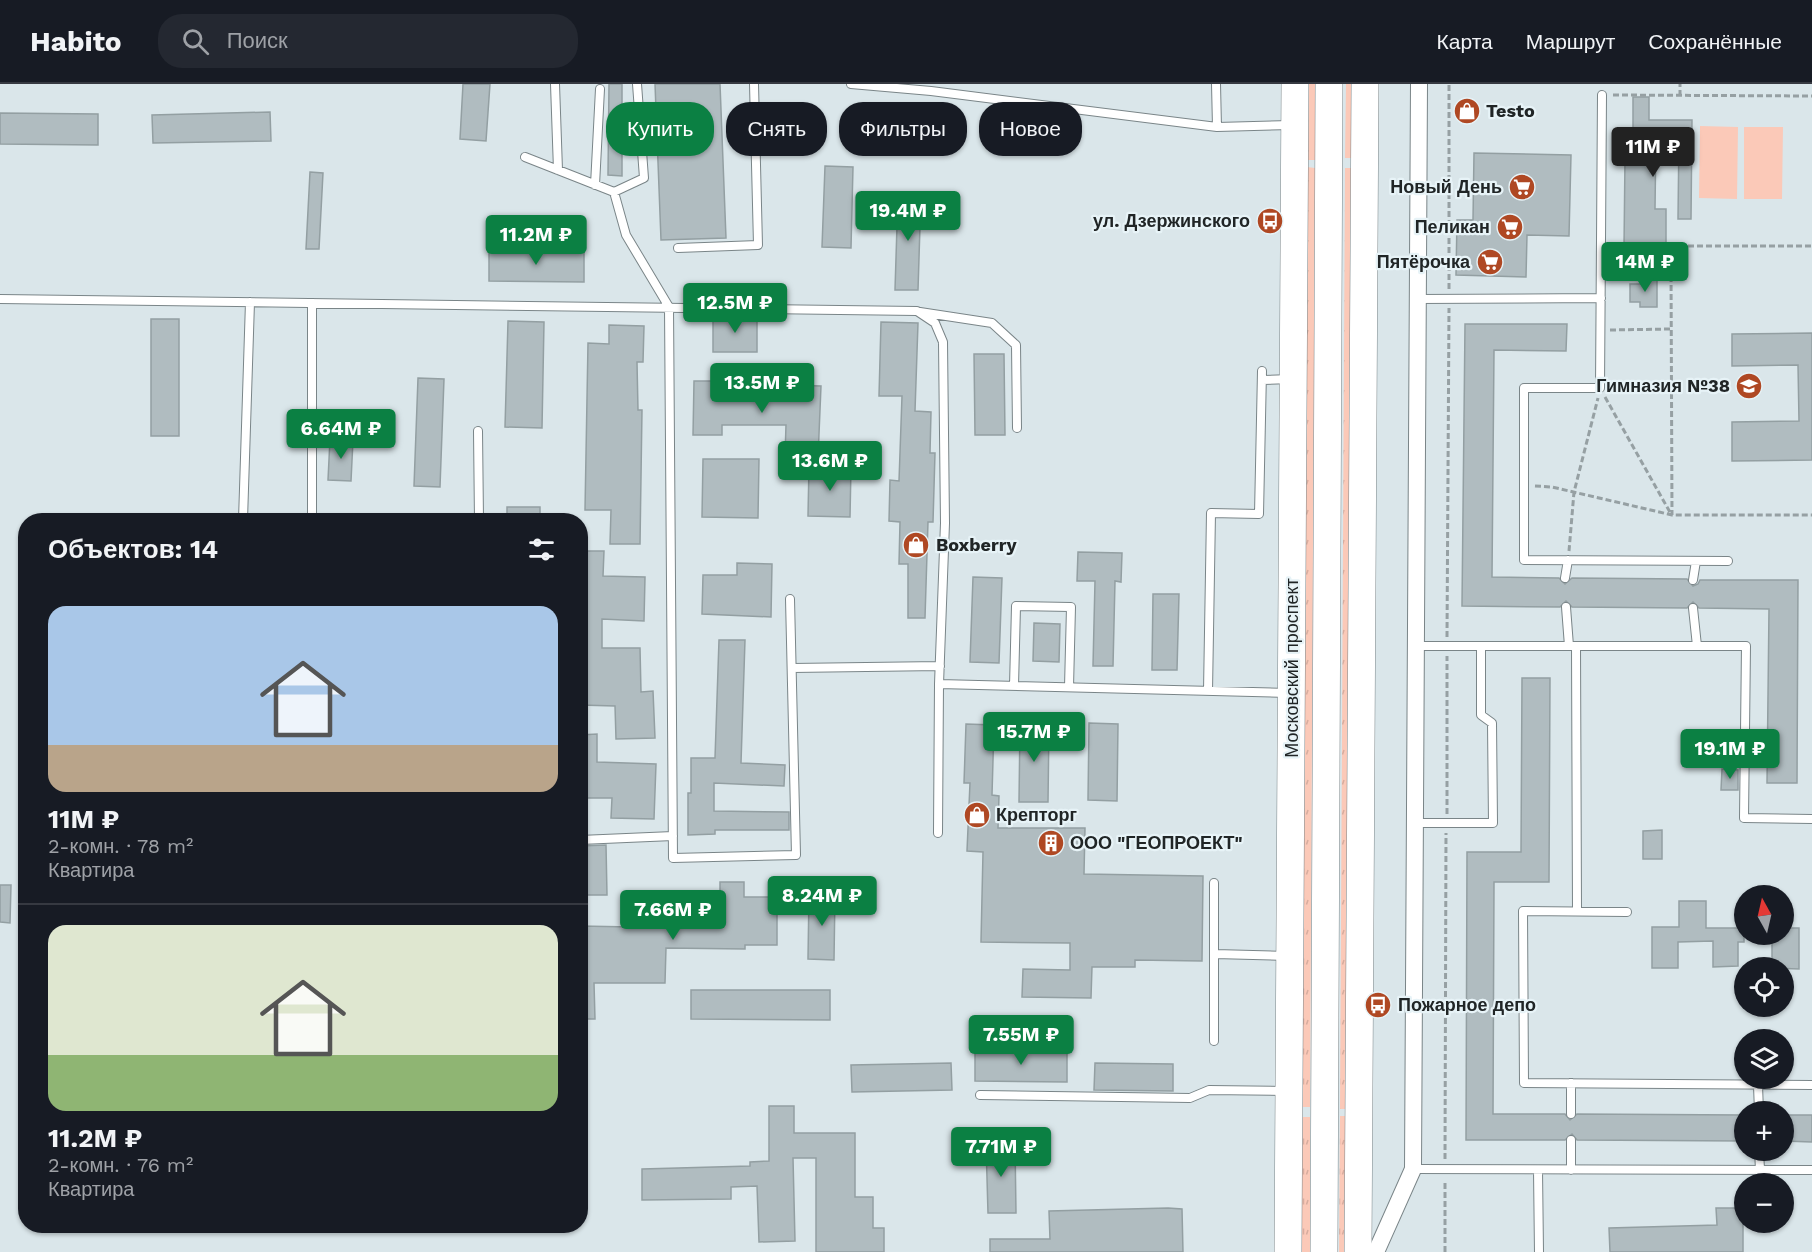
<!DOCTYPE html>
<html lang="ru">
<meta charset="utf-8">
<style>
body{margin:0;font-family:"Work Sans",sans-serif;background:#242831;color:#f1f3f6;height:100vh;display:flex;flex-direction:column;font-size:22px;white-space:nowrap}
*{box-sizing:border-box;margin:0}
p{font-size:20px;color:#9ea1a6}
.icon{flex:none;width:33px;height:33px;fill:none;stroke:currentColor;stroke-width:2;stroke-linecap:round;stroke-linejoin:round}
.map{position:relative;flex:1;overflow:hidden}
.side{position:absolute;left:18px;top:429px;width:570px;height:720px;display:flex;flex-direction:column;background:#171b24;border-radius:24px;box-shadow:0 2px 4px #0004}
.side>*{flex:none}
.top-card{position:absolute;left:606px;top:18px;width:570px;height:54px;display:flex;gap:12px}
.needle{width:39px;rotate:352deg}
.buttons{position:absolute;left:1734px;top:801px;display:grid;gap:12px}
.buttons a{display:grid;place-items:center;width:60px;height:60px;border-radius:50%;background:#171b24;box-shadow:0 2px 4px #0004;font-size:30px}
.price{position:absolute;translate:-50% -51px;padding:0 14px;border-radius:6px;background:#0b8043;color:#fff;font-size:20px;line-height:39px;filter:drop-shadow(0 2px 3px #0008)}
.price::after{content:'';position:absolute;left:50%;top:36px;width:18px;height:14px;margin-left:-9px;background:inherit;clip-path:polygon(0 0,100% 0,50% 100%)}
.price.current{background:#222;color:#fff}
ul{padding:0;list-style:none}
li{display:grid;align-content:center;gap:12px;height:318px;padding:0 30px}
li+li{border-top:2px solid #363941}
li span{display:grid;place-items:center;height:186px;border-radius:18px;color:#555}
li>.icon{margin-inline-start:auto}
span .icon{width:108px;height:108px;fill:#fffc;stroke-width:1}
li b{font-size:26px}
h2{display:flex;justify-content:space-between;align-items:center;height:72px;padding:0 30px;font-size:26px}
.pill{padding:0 21px;border-radius:24px;background:#171b24;box-shadow:0 2px 4px #0004;font-size:21px;line-height:54px}
.pill.current{background:#0b8043;color:#fff}
header{display:flex;align-items:center;gap:36px;box-sizing:border-box;height:84px;padding:0 30px;background:#171b24;border-bottom:2px solid #363941}
header strong{font-size:28px}
nav{display:flex;gap:33px;margin-inline-start:auto;font-size:21px}
.search{width:420px;height:54px;background:#242831;display:flex;align-items:center;gap:15px;box-sizing:border-box;padding:0 21px;border-radius:24px;color:#9ea1a6;font-size:22px}
.map>svg:first-child{display:block}
.grass{fill:url(#grass-tufts)}
.pitch{fill:#fbc9b8}
.building{fill:#b0bcc0;stroke:#939fa2;stroke-width:1.5}
.lines{fill:none;stroke-linecap:round;stroke-linejoin:round}
.service-casing{stroke:#7a8588;stroke-width:10}
.minor-casing{stroke:#7a8588;stroke-width:18}
.primary-casing{stroke:#7a8588;stroke-width:28}
.path{stroke:#96a0a3;stroke-width:3;stroke-dasharray:6 3;stroke-linecap:butt}
.service{stroke:#fff;stroke-width:8}
.minor{stroke:#fff;stroke-width:16}
.primary{stroke:#fff;stroke-width:27}
.labels{text-anchor:middle;stroke-width:4.5;stroke-linejoin:round;paint-order:stroke}
.poi-label{font-size:18px;font-weight:bold;fill:#202526;stroke:#e7f3f7;text-anchor:start}
.street-label{font-size:18px;fill:#202526;stroke:#e7f3f7}
</style>
<header>
<strong>Habito</strong>
<div class="search"><svg class="icon" aria-label="search" viewBox="0 0 24 24"><circle cx="10" cy="10" r="6"/><path d="M15 15l6 6"/></svg>Поиск</div>
<nav><a>Карта</a><a>Маршрут</a><a>Сохранённые</a></nav>
</header>
<div class="map">
<svg width="1812" height="1168" viewBox="0 0 1812 1168">
<defs>
<pattern id="grass-tufts" width="24" height="20" patternUnits="userSpaceOnUse" patternTransform="scale(1.5)"><rect width="24" height="20" fill="#fbc9b8"/><path d="M3 7l-1-3M5 7V3M7 7l1-3M15 17l-1-3M17 17v-4M19 17l1-3" fill="none" stroke="#d7ac9e"/></pattern>
</defs>
<rect width="100%" height="100%" fill="#dae6ea"/>
<path class="grass" d="M1307,0H1315V76H1307Z
M1346,0H1354L1353,74H1345Z
M1307,83L1315,84L1310,1023H1302Z
M1345,84H1354L1349,1025H1340Z
M1340,1032H1349L1348,1168H1339Z
M1301,1033H1310V1168H1301Z"/>
<path class="pitch" d="M1700,42L1738,43L1737,115L1699,114Z
M1744,43H1783L1782,115H1744Z"/>
<path class="building" d="M463,0H490L486,57L460,55Z
M609,0H622V92L608,91Z
M655,0H720L726,154L661,156Z
M1633,13H1649V36H1692L1691,135H1678L1679,50H1656L1655,125H1666V160H1655V164H1624L1625,74H1633Z
M270,28L271,57L153,59L152,31Z
M0,29L98,30V61L0,60Z
M1474,69L1571,71L1569,152L1527,151L1526,193L1456,191L1457,136H1473Z
M825,82L853,83L851,164L822,163Z
M310,88L323,89L319,165H306Z
M898,110H921L918,206H895Z
M489,166L584,167V198L489,197Z
M1642,195H1657V223H1640V218H1630V200H1642Z
M713,232H757V268H713Z
M151,235H179V352H151Z
M508,237L544,238L542,344L505,343Z
M881,238L918,239L915,327L931,328L930,369H935L933,438H928L925,534H908V480H899L900,438L889,437L890,396L899,397L902,312H879Z
M1465,240H1567L1566,267L1494,266L1492,493L1559,494L1565,500L1572,494L1687,495L1693,502L1698,500L1700,496H1798L1797,699H1767L1769,525L1699,524L1693,518L1687,524L1572,523L1566,517L1560,523L1462,522Z
M609,241L644,242L643,278H637L638,326H642L640,460H610L611,426H585L588,259L609,260Z
M1812,249V376L1732,377V338L1799,337L1798,281L1732,282V250Z
M974,270H1004L1005,351H975Z
M418,294L444,295L440,403L414,402Z
M694,297H722V310L787,309V301L821,302L818,374L785,372L786,341H722V351H693Z
M330,355L353,356L351,397L328,396Z
M703,375H759L758,434L702,433Z
M809,382L851,383L850,433L808,432Z
M507,423H540V436H507Z
M580,467H604L603,492L645,493L644,537L602,535V564H640L641,608L653,607L655,654L616,655L615,622L580,621Z
M1078,468L1122,469L1121,498L1115,497L1113,582H1093L1095,497H1077Z
M737,479L772,480L771,533L702,530L703,491H737Z
M973,493L1002,494L999,579L970,578Z
M1153,510H1179L1177,586H1152Z
M1034,539L1060,540L1059,578L1033,577Z
M719,556H745L741,679L785,681L784,702L714,699V727L789,728V746H715V750L688,751V709H691V674H715Z
M1522,594H1550L1549,798H1494L1493,1030H1565L1570,1036L1577,1030L1744,1031V1057L1577,1056L1572,1050L1565,1056H1466L1467,768H1521Z
M1089,639L1118,640L1117,717L1088,716Z
M966,640L994,641L992,711L999,712L998,744H1085L1084,790L1203,792L1202,877L1135,876V883H1092L1091,914L1022,913L1023,885L1070,886V859L981,858L983,768L967,767L970,699H964Z
M1020,640H1049L1048,718H1019Z
M597,650V678L656,680L654,735L611,734L612,714H580V651Z
M1722,685L1738,686V706H1721Z
M1662,746V775H1643V747Z
M606,761L607,811H580V762Z
M720,798H744V813H777V861H745V865L666,864L665,899H594L595,935H580V842L685,844V818H720Z
M0,801H11L10,839L0,838Z
M809,810H835L834,876L808,875Z
M1679,817H1706V844H1744V858H1738V882L1713,883V857L1678,858V884H1652V843H1679Z
M1784,844H1799V885L1772,884V850H1784Z
M691,906H830V936L691,935Z
M975,966L1067,967V998L975,997Z
M951,979L952,1006L852,1008L851,981Z
M1095,979L1173,980V1007L1094,1006Z
M769,1022H794V1049H855V1113H873V1144H884V1168H816V1074H793L795,1157L759,1158L757,1102L731,1103V1115L642,1116V1085L750,1082V1078L769,1077Z
M1784,1031H1812V1058L1784,1057Z
M986,1059H1015L1016,1129H988Z
M1168,1124L1182,1125L1183,1168H990V1155H1050L1049,1127Z
M1716,1124H1743V1168H1610L1609,1144L1717,1141Z"/>
<g class="lines">
<defs>
<path id="service" d="M555,0L558,86
M851,0L931,7L1217,43L1291,41
M1216,0L1217,43
M1602,11L1600,304H1524V476L1728,477
M525,73L614,108L626,151L669,223L673,774L796,771L790,515
M595,101L600,5
M614,108L644,94L637,0
M678,164L758,161L754,0
M0,215L917,227L935,239L943,258L945,439L939,600L938,749
M1418,215L1601,214
M312,219V436
M920,228L992,239L1016,261L1017,344
M1262,296L1291,295
M478,347L479,436
M243,436L250,218
M1565,494L1568,476
M1693,496L1696,477
M1566,523L1569,562
M1693,524L1697,562
M1416,562H1746L1744,734L1812,735
M1576,562L1577,827
M792,584L940,582
M939,600L1287,609
M1014,602L1016,522L1071,523L1069,603
M1208,607L1211,429L1259,430L1262,287
M1415,739H1493L1492,639L1481,631V562
M580,756L673,752
M1627,828L1523,827L1524,999L1812,1001
M1215,870L1287,872
M1214,957V799
M1758,1001L1759,1028
M980,1011L1190,1014L1209,1006L1286,1007
M1571,1030V999
M1571,1056V1086
M1759,1066L1760,1086
M1413,1085L1812,1086
M1538,1086L1539,1168"/>
<path id="minor" d="M1376,1168L1413,1085L1419,0"/>
<path id="primary" d="M1288,1168L1295,0
M1324,1168L1329,0
M1358,1168L1365,0"/>
</defs>
<use href="#service" class="service-casing"/>
<use href="#minor" class="minor-casing"/>
<use href="#primary" class="primary-casing"/>
<path class="path" d="M1613,11L1812,12
M1680,12V0
M1610,182L1681,183V162H1812
M1671,183L1672,431
M1449,205V0
M1610,246L1671,245
M1611,304L1671,305
M1605,313L1671,430
M1535,402L1552,403L1672,431H1812
M1569,467L1574,408L1598,314
M1447,553L1449,224
M1447,730V572
M1445,1075L1446,749
M1445,1168V1097"/>
<use href="#service" class="service"/>
<use href="#minor" class="minor"/>
<use href="#primary" class="primary"/>
</g>
<defs>
<symbol id="shop-disc" viewBox="-11 -11 22 22"><circle r="9.5" fill="#af4823" stroke="#e7f3f7"/><path d="M-5-2.5h2.3a2.7 3.5 0 0 1 5.4 0H5L5.5 6h-11ZM-1.5-2.5h3a1.5 2.3 0 0 0-3 0Z" fill="#fff"/></symbol>
<symbol id="supermarket-disc" viewBox="-11 -11 22 22"><circle r="9.5" fill="#af4823" stroke="#e7f3f7"/><path d="M-6-5.5h2.5l.6 2H6L4.5 2H-2.5L-4.4-4H-6ZM-1.5 3.2a1.3 1.3 0 1 0 .1 0ZM3 3.2a1.3 1.3 0 1 0 .1 0Z" fill="#fff"/></symbol>
<symbol id="bus-disc" viewBox="-11 -11 22 22"><circle r="9.5" fill="#af4823" stroke="#e7f3f7"/><path d="M-5-6H5V4H4V6H2V4H-2V6H-4V4H-5ZM-3.5-4V0h7V-4ZM-3.5 1.2v1.5H-2V1.2ZM2 1.2v1.5H3.5V1.2Z" fill="#fff"/></symbol>
<symbol id="school-disc" viewBox="-11 -11 22 22"><circle r="9.5" fill="#af4823" stroke="#e7f3f7"/><path d="M0-5L7-2L0 1L-7-2ZM-4 1L0 2.5L4 1V4Q0 6-4 4Z" fill="#fff"/></symbol>
<symbol id="building-disc" viewBox="-11 -11 22 22"><circle r="9.5" fill="#af4823" stroke="#e7f3f7"/><path d="M-4-6H4V6H1V3H-1V6H-4ZM-2.5-4.3h1.7v1.8h-1.7ZM.8-4.3h1.7v1.8H.8ZM-2.5-1h1.7V.8h-1.7ZM.8-1h1.7V.8H.8Z" fill="#fff"/></symbol>
</defs>
<g fill-rule="evenodd">
<use href="#shop-disc" x="1452" y="12" width="30" height="30"/>
<use href="#supermarket-disc" x="1507" y="88" width="30" height="30"/>
<use href="#bus-disc" x="1255" y="122" width="30" height="30"/>
<use href="#supermarket-disc" x="1495" y="128" width="30" height="30"/>
<use href="#supermarket-disc" x="1475" y="163" width="30" height="30"/>
<use href="#school-disc" x="1734" y="287" width="30" height="30"/>
<use href="#shop-disc" x="901" y="446" width="30" height="30"/>
<use href="#shop-disc" x="962" y="716" width="30" height="30"/>
<use href="#building-disc" x="1036" y="744" width="30" height="30"/>
<use href="#bus-disc" x="1363" y="906" width="30" height="30"/>
</g>
<g class="labels">
<g class="poi-label">
<text x="1486" y="33">Testo</text>
<text x="1502" y="109" text-anchor="end">Новый День</text>
<text x="1250" y="143" text-anchor="end">ул. Дзержинского</text>
<text x="1490" y="149" text-anchor="end">Пеликан</text>
<text x="1470" y="184" text-anchor="end">Пятёрочка</text>
<text x="1730" y="308" text-anchor="end">Гимназия №38</text>
<text x="936" y="467">Boxberry</text>
<text x="996" y="737">Крепторг</text>
<text x="1070" y="765">ООО "ГЕОПРОЕКТ"</text>
<text x="1398" y="927">Пожарное депо</text>
</g>
<g class="street-label">
<text transform="translate(1292 584) rotate(-90)" y="6">Московский проспект</text>
</g>
</g>
</svg>
<div class="buttons">
<a><svg class="needle" viewBox="-14 -14 28 28"><path d="M0-13l5 13h-10z" fill="#e53935"/><path d="M0 13l5-13h-10z" fill="#9ea1a6"/></svg></a>
<a><svg class="icon" aria-label="locate" viewBox="0 0 24 24"><circle cx="12" cy="12" r="6"/><path d="M12 2v4M12 18v4M2 12h4M18 12h4"/></svg></a>
<a><svg class="icon" aria-label="layers" viewBox="0 0 24 24"><path d="M12 4l9 5-9 5-9-5zM3 14l9 5 9-5"/></svg></a>
<a>+</a>
<a>−</a>
</div>
<b class="price current" style="left:1653px;top:94px">11M ₽</b>
<b class="price" style="left:908px;top:158px">19.4M ₽</b>
<b class="price" style="left:536px;top:182px">11.2M ₽</b>
<b class="price" style="left:1645px;top:209px">14M ₽</b>
<b class="price" style="left:735px;top:250px">12.5M ₽</b>
<b class="price" style="left:762px;top:330px">13.5M ₽</b>
<b class="price" style="left:341px;top:376px">6.64M ₽</b>
<b class="price" style="left:830px;top:408px">13.6M ₽</b>
<b class="price" style="left:1034px;top:679px">15.7M ₽</b>
<b class="price" style="left:1730px;top:696px">19.1M ₽</b>
<b class="price" style="left:822px;top:843px">8.24M ₽</b>
<b class="price" style="left:673px;top:857px">7.66M ₽</b>
<b class="price" style="left:1021px;top:982px">7.55M ₽</b>
<b class="price" style="left:1001px;top:1094px">7.71M ₽</b>
<div class="top-card">
<a class="pill current">Купить</a>
<a class="pill">Снять</a>
<a class="pill">Фильтры</a>
<a class="pill">Новое</a>
</div>
<section class="side">
<h2>Объектов: 14<svg class="icon" aria-label="filters" viewBox="0 0 24 24"><path d="M4 7h16M4 17h16"/><circle cx="9" cy="7" r="2"/><circle cx="15" cy="17" r="2"/></svg></h2>
<ul>
<li><span style="background:linear-gradient(#a9c7e8 75%,#b9a48a 0)"><svg class="icon" aria-label="home" viewBox="0 0 24 24"><path d="M3 11l9-7 9 7M6 9v11h12V9"/></svg></span><div><b>11M ₽</b><p>2-комн. · 78 m²</p><p>Квартира</p></div></li>
<li><span style="background:linear-gradient(#dfe7d0 70%,#8fb573 0)"><svg class="icon" aria-label="home" viewBox="0 0 24 24"><path d="M3 11l9-7 9 7M6 9v11h12V9"/></svg></span><div><b>11.2M ₽</b><p>2-комн. · 76 m²</p><p>Квартира</p></div></li>
</ul>
</section>
</div>
